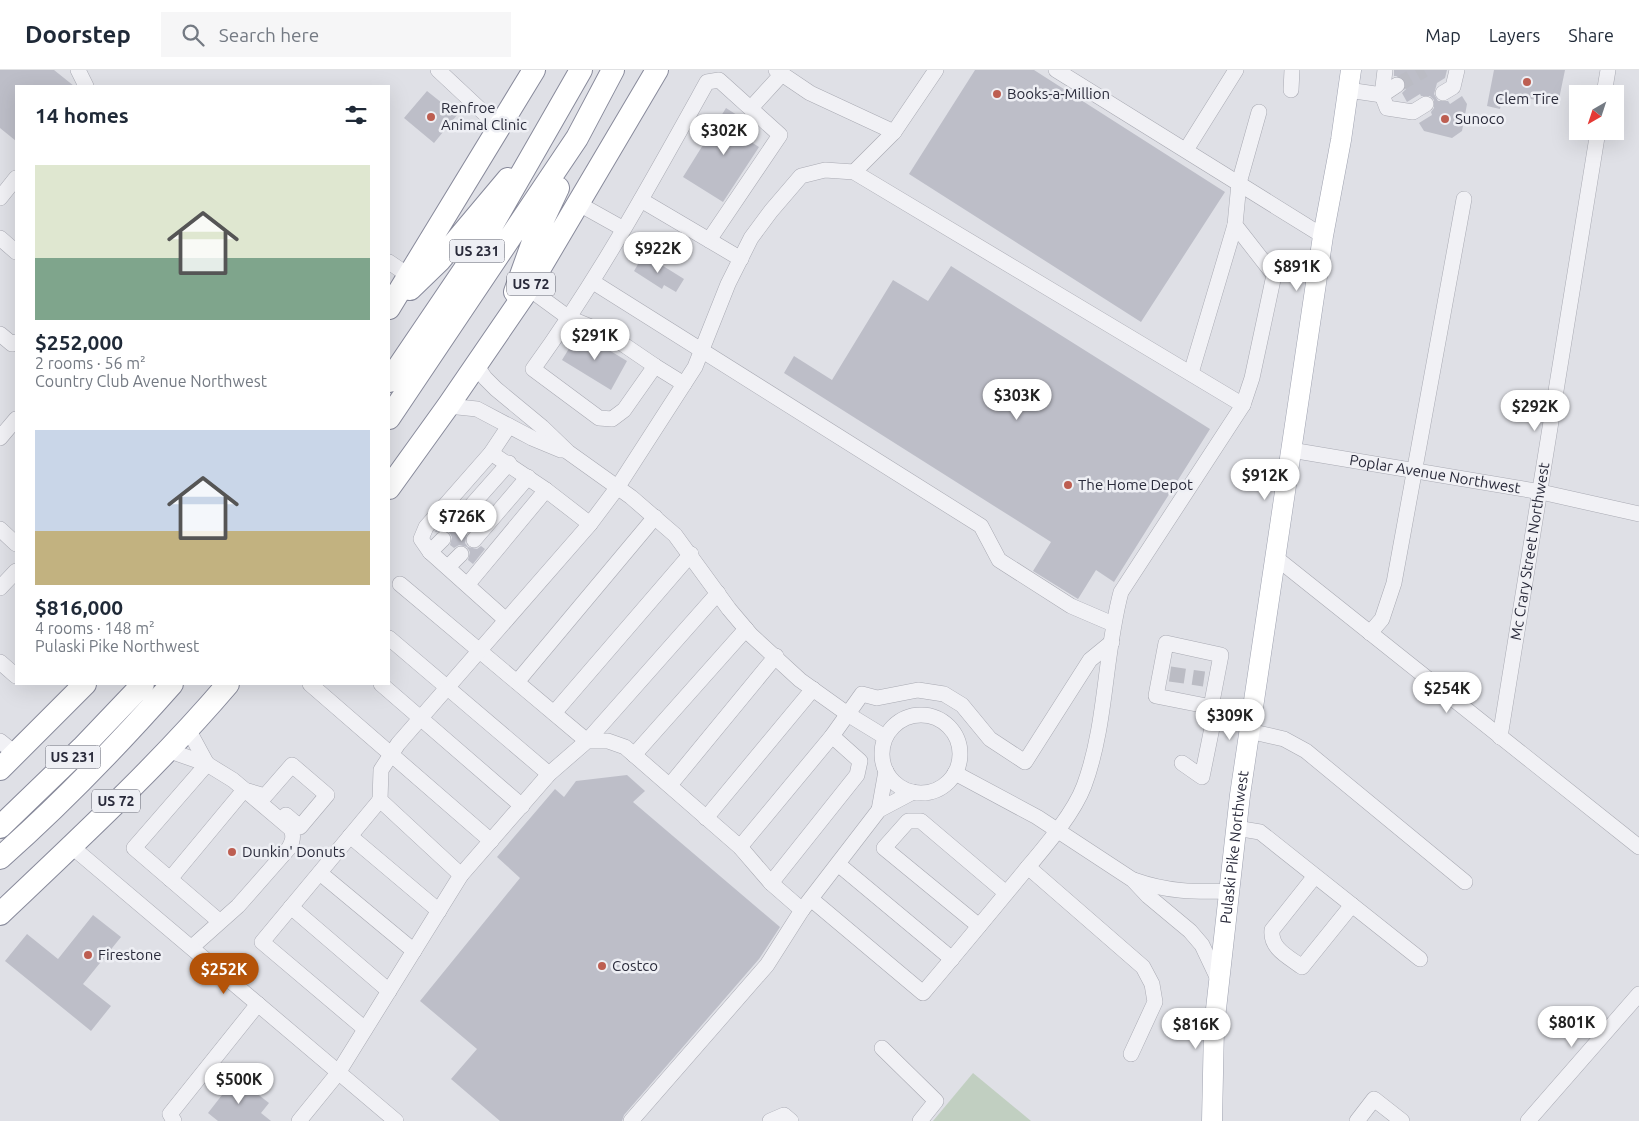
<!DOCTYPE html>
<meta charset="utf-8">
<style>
body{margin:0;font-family:Ubuntu,sans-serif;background:#f6f6f7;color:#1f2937;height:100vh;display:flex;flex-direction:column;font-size:19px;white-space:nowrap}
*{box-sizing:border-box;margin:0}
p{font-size:16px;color:#747a83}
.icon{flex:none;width:28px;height:28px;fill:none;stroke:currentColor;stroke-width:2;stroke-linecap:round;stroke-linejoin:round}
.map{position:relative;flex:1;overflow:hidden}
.panel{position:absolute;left:15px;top:15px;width:375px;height:600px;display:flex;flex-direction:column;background:#fff;border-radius:0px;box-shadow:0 5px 20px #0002}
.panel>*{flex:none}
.needle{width:32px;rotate:219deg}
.tools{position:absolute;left:1569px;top:15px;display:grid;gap:10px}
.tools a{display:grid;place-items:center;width:55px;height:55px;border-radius:0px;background:#fff;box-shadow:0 5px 20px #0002;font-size:25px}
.price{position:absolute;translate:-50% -42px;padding:0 11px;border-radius:18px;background:#fff;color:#222;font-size:16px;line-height:32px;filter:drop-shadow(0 1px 2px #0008)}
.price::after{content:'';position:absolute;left:50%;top:30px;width:15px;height:11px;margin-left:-8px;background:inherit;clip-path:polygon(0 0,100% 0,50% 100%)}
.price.current{background:#b45309;color:#fff}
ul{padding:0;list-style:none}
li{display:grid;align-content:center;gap:10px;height:265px;padding:0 20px}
li span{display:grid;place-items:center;height:155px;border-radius:0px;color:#555}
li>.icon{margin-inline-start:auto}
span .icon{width:90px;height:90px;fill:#fffc;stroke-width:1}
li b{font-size:21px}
h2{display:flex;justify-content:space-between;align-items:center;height:60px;padding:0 20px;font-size:21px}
header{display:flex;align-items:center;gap:30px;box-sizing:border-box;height:70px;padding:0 25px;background:#fff;border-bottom:1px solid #e0e1e3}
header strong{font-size:24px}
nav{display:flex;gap:28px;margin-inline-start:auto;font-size:18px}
.search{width:350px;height:45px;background:#f6f6f7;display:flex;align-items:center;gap:12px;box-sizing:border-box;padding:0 18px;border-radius:0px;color:#747a83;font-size:19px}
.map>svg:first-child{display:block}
.green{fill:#c1cfc1}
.building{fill:#bdbec8}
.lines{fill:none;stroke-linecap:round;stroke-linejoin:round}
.minor-tunnel{stroke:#bbbcc4;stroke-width:15;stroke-dasharray:15 8;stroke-linecap:butt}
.minor-casing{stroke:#a9aab3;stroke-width:16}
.major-casing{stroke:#9fa2b0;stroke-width:21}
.highway-casing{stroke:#888a9b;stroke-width:24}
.minor{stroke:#f1f1f5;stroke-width:15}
.major{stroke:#fff;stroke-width:20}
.highway{stroke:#fff;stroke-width:22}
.poi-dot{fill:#bd5e51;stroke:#eeeff4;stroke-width:2}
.labels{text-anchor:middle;stroke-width:5;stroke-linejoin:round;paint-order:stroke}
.shield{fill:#eeeff4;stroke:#656672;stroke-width:1}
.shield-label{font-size:14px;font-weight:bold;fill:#2a2b3b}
.poi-label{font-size:15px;fill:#2a2b3b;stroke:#eeeff4;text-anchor:start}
.street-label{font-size:15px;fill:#2a2b3b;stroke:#eeeff4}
</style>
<header>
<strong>Doorstep</strong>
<div class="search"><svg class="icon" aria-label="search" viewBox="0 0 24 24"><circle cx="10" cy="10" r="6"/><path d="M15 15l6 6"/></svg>Search here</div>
<nav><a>Map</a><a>Layers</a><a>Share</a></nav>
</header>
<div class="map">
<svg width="1639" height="1051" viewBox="0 0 1639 1051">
<rect width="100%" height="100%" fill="#dfe0e6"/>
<path class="green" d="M973,1003L1031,1051H933Z"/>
<path class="building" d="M0,0H54L74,16H16V71L0,58Z
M975,0H1034L1225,122L1141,252L909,104Z
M1394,0H1447L1445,8L1437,13L1434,24L1438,31H1448L1450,34L1462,26L1467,34L1462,61L1452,68L1424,61L1419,53L1432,45L1431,42L1434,38V30L1430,26H1421L1420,24L1407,32L1402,23L1406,19L1405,10L1401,6H1394Z
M1494,0H1565L1558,34L1503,24L1500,39L1487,36Z
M427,21L457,45L434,73L404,48Z
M726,38L759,59L751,72L759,77L723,132L683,107Z
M644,184L684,209L676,222L664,215L662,219L634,201Z
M951,196L1210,359L1114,512L1096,500L1078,529L1033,501L1051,472L784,303L794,286L832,310L893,210L928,231Z
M579,262L627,291L611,320L562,290Z
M447,447L446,456L449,461L457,463L462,460L467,464L465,473L468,477L477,479L481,476L485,479L473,494L468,490L470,482L467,477L459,475L454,478L450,475L452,467L449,462L445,460L435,462Z
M627,705L645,721L633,732L780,857L759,889L624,1045L622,1051H500L451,1009L477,979L420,931L520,808L497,787L555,719L564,727L576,711Z
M93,845L121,867L83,914L111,936L91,961L5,891L27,864L58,889Z
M236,1007L269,1033L261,1043L271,1051H218L208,1043Z"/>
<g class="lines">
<path class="minor-tunnel" d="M1397,15L1424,0
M1170,604L1204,609"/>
<defs>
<g id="minor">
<path d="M78,0L86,16"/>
<path d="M438,0L500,58"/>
<path d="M776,0L810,23L894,62"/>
<path d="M1056,0L1323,166"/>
<path d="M1385,0L1382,25L1387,38L1413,42L1426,34"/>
<path d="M1291,20L1292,0"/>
<path d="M1348,20L1382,25L1397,15"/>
<path d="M1443,23L1453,17L1457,0"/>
<path d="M1604,24L1608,0"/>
<path d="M751,38L781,5"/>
<path d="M1186,80L1236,0"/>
<path d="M854,102L894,62L936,0"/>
<path d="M0,128L16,108"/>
<path d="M641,130L741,189"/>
<path d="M579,134L622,158"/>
<path d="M0,168L16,182"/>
<path d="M389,192L408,205"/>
<path d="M593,212L981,456L999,490L1071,536L1113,554"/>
<path d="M528,218L569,248L608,264L655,296L624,340L612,349L599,348L533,299C599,208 652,111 707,12L719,10L780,65L709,170"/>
<path d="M0,264L12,274L16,272"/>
<path d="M476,295L485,308L496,319L542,357L568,382L631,427L675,465L729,539L751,565L800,610L849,645L885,667"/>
<path d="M655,296L684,314"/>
<path d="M1191,303L1235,155"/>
<path d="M1243,335L1252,308L1274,205L1235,155L1239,113L1259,42"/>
<path d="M448,336L477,339L532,368L561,380"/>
<path d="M0,368L16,349"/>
<path id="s1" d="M1291,380L1541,422L1639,444"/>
<path d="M491,383L546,420L590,454"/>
<path d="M455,454L509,393"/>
<path d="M0,459L16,474"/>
<path d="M474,470L528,407"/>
<path d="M430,482L443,469"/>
<path d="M1275,487L1639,777"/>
<path d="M448,497L461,484"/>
<path d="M400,514L587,671L718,523"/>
<path d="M468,514L546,420"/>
<path d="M0,518L16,501"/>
<path d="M506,550L430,482L421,469L426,457L491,383L509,356"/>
<path d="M1370,563L1382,549L1394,513L1464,129"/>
<path d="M389,568L549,704"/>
<path d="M0,592L16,606"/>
<path d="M517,612L655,447"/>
<path d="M310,614L491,771"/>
<path d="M381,614L522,736"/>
<path d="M1211,637L1221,585L1166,573L1156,626L1252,645"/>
<path d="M554,643L691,484"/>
<circle cx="921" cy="684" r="39"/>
<path d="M188,659L207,694"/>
<path d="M1249,661L1284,669L1306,681L1465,812"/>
<path d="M832,666L862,624L877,628L918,620L944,624L962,635L990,669L1025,692L1090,590L1112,572"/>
<path id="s2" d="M1500,667L1598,61"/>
<path d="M0,671L16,684"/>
<path d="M167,680L207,694L233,710L291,759C294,766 293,771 289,778L238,836L192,877"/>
<path d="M634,685L746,559"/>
<path d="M1182,693L1202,707L1216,638"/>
<path d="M207,694L134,778L219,851"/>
<path d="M955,703L1037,747L1133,810L1148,826L1190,861L1202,875L1219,911"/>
<path d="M670,715L776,586"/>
<path d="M248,721L265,726L292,695L327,725L300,757L286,745"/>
<path d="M879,740L886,701"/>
<path d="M706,748L813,619"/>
<path d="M1236,758L1260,762L1420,889"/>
<path d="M350,766L439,841"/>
<path d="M71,776L396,1051"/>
<path d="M740,777L832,666L860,691L857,705L771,813"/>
<path d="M838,794L952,889"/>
<path d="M1028,797L1143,897L1152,914L1155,932L1131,984"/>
<path d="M320,803L414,881"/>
<path d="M461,805L549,704L587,671H608L625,677L740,777L771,813L802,840"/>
<path d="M1315,806L1272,860C1270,879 1289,887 1302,897L1352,835"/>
<path d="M170,809L244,720"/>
<path d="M1134,810C1168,822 1194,822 1229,821"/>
<path d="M291,837L389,921"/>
<path d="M979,856L884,778L908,751H921L1006,823"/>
<path d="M365,959L262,872L380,730"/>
<path d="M882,978L936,1031L920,1051"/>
<path d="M174,1051L170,1044L258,934"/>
<path d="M299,1051L338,1003L461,805L380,730L381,700L398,674L590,454L617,418L695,297L728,214L751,168L771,141L801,106L825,100L854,102L1243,335L1121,522C1104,585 1107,654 1084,716C1073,745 1043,779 1023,803C990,843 957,883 923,923L811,829"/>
<path d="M631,1051L767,895L802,840L879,740L913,722"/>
<path d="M770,1051L784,1045L791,1051"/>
<path d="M1357,1051L1374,1029L1402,1051"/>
<path d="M1528,1051L1639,924"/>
</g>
<g id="major">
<path id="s3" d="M1212,1051L1214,957L1240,725L1323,166L1341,70L1351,0"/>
</g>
<path id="highway" d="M410,219L440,190L508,109
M515,222L534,169L558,118
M389,238L534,0
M389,311L479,178L581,0
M389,348L577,68L613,0
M389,418L448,336L524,225L657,0
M0,699L85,614
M0,757L82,678L143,614
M0,788C61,734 118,675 172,614
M0,844C78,770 158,696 228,614"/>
</defs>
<use href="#minor" class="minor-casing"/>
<use href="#major" class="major-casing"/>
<use href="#highway" class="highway-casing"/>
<use href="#minor" class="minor"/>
<use href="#major" class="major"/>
<use href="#highway" class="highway"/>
</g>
<g class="poi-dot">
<circle cx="1527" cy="12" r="5"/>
<circle cx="997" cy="24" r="5"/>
<circle cx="431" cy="47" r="5"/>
<circle cx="1445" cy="49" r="5"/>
<circle cx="1068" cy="415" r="5"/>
<circle cx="232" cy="782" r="5"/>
<circle cx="88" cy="885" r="5"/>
<circle cx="602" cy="896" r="5"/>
</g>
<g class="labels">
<g class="shield">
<rect x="449.5" y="169.5" width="55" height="23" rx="4"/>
<rect x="507" y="202.5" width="48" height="23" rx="4"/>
<rect x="45.5" y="675.5" width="55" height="23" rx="4"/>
<rect x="92" y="719.5" width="48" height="23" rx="4"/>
</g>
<g class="shield-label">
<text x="477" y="186">US 231</text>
<text x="531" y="219">US 72</text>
<text x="73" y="692">US 231</text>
<text x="116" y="736">US 72</text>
</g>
<g class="poi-label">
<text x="1007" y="29">Books-a-Million</text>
<text x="1527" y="34" text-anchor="middle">Clem Tire</text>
<text x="441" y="43">Renfroe<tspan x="441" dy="17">Animal Clinic</tspan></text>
<text x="1455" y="54">Sunoco</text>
<text x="1078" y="420">The Home Depot</text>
<text x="242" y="787">Dunkin' Donuts</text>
<text x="98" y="890">Firestone</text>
<text x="612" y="901">Costco</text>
</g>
<g class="street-label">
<text dy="5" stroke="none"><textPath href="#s1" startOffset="146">Poplar Avenue Northwest</textPath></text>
<text dy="5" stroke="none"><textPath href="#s2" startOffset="188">Mc Crary Street Northwest</textPath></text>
<text dy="5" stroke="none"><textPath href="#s3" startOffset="275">Pulaski Pike Northwest</textPath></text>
</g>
</g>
</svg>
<div class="tools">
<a><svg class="needle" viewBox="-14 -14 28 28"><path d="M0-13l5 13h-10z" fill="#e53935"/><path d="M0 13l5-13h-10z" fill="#747a83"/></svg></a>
</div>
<b class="price" style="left:724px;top:86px">$302K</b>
<b class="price" style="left:658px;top:204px">$922K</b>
<b class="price" style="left:1297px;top:222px">$891K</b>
<b class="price" style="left:595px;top:291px">$291K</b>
<b class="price" style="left:1017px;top:351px">$303K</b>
<b class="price" style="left:1535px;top:362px">$292K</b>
<b class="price" style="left:1265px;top:431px">$912K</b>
<b class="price" style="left:462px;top:472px">$726K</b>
<b class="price" style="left:1447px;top:644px">$254K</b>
<b class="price" style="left:1230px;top:671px">$309K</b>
<b class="price current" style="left:224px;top:925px">$252K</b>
<b class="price" style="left:1572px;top:978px">$801K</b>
<b class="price" style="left:1196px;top:980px">$816K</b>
<b class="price" style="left:239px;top:1035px">$500K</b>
<section class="panel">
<h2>14 homes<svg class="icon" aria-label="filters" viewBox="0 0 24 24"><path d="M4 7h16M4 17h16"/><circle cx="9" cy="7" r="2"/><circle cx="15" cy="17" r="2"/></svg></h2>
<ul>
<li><span style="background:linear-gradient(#dfe7d0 60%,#7fa58c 0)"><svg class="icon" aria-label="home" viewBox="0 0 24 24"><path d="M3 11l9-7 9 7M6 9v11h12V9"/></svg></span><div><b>$252,000</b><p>2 rooms · 56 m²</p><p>Country Club Avenue Northwest</p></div></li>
<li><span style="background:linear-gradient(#c9d6e8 65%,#c2b280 0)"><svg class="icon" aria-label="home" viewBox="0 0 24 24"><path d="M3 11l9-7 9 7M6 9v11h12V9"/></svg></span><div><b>$816,000</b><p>4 rooms · 148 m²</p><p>Pulaski Pike Northwest</p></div></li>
</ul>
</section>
</div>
